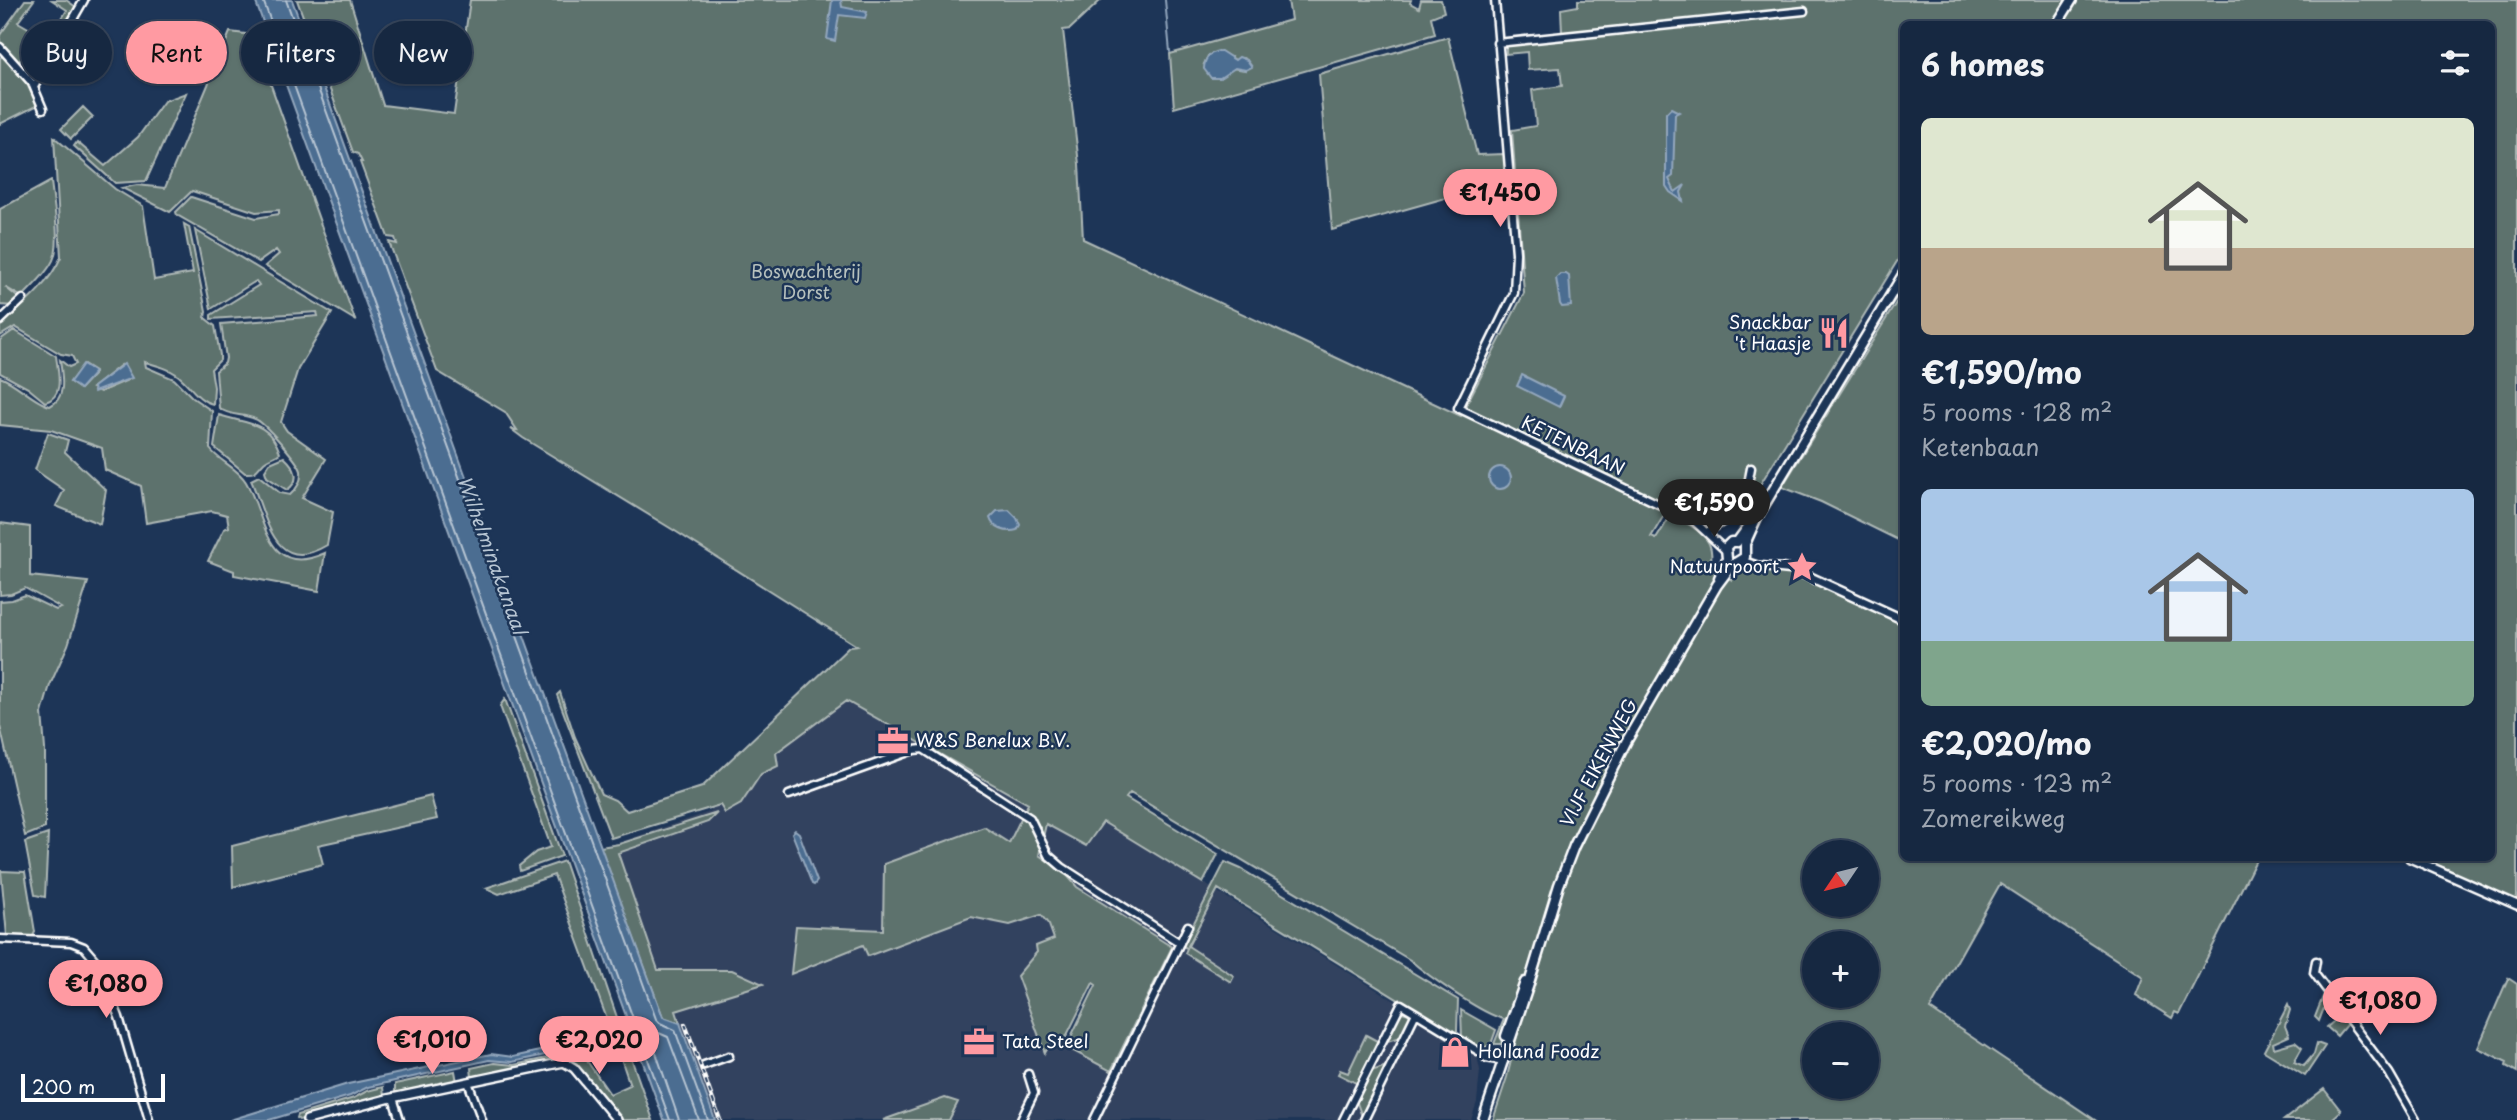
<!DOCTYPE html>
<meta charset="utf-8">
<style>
body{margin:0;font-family:"Playpen Sans",sans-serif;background:#23344c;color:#f1f3f6;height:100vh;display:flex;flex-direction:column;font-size:26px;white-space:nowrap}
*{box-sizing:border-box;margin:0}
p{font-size:23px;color:#9ea6b1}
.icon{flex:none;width:38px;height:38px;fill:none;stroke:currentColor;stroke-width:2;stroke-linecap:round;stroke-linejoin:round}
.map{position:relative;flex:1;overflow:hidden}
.panel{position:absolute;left:1900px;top:21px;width:595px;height:840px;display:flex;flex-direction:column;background:#162841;border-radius:10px;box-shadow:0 2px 5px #0004,0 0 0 2px #35445a}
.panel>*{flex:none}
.top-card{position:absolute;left:21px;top:21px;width:665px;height:63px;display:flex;gap:14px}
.needle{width:46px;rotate:235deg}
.fabs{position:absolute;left:1802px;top:840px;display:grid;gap:14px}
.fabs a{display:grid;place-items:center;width:77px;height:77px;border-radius:50%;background:#162841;box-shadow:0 2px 5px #0004,0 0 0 2px #35445a;font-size:35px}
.scale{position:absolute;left:21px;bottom:18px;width:144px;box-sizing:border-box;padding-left:7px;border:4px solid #fff;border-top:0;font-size:19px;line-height:24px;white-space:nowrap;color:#fff;-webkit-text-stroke:5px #1d3557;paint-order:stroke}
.price{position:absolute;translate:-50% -60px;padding:0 16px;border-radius:24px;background:#ff9aa2;color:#111;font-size:23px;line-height:46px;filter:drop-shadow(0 2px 4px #0008)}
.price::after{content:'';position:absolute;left:50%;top:42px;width:21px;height:16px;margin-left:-10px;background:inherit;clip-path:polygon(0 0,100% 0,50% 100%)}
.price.active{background:#222;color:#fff}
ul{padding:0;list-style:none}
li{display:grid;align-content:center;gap:14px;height:371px;padding:0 21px}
li span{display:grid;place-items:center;height:217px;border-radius:10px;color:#555}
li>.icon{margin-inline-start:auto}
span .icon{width:126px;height:126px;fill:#fffc;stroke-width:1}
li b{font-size:30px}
h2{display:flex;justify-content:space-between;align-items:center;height:84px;padding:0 21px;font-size:30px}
.tag{padding:0 24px;border-radius:32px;background:#162841;box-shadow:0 2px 5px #0004,0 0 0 2px #35445a;font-size:24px;line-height:63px}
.tag.active{background:#ff9aa2;color:#111}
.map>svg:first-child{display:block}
.built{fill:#32425e}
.green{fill:#5d726d;stroke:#aeb8b6;stroke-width:2;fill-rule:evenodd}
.water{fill:#4b6d91;stroke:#93a7bd;stroke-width:2}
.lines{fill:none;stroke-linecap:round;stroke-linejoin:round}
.shore{stroke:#b7c5d3;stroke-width:2}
.stream{stroke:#93a7bd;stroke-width:2}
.minor-casing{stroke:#fff;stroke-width:11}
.tertiary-casing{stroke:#fff;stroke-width:12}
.secondary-casing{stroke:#fff;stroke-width:13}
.minor{stroke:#1d3557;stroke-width:6}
.tertiary{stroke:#1d3557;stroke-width:7}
.secondary{stroke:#1d3557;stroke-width:8}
.rail-casing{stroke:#fff;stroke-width:4.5}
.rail{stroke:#1d3557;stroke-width:2;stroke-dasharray:5;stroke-linecap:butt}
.labels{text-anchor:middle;stroke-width:5;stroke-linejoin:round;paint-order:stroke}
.park-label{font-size:18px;fill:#b6c0bd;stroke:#1d3557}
.poi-label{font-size:18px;fill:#fff;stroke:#1d3557;text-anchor:start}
.street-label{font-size:18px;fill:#fff;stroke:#1d3557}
.water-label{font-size:19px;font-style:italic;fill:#b7c5d3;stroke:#1d3557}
</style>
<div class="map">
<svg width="2517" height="1120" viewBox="0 0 2517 1120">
<rect width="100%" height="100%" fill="#1d3557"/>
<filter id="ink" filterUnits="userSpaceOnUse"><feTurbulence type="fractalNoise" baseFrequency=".0143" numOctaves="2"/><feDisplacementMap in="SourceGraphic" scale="14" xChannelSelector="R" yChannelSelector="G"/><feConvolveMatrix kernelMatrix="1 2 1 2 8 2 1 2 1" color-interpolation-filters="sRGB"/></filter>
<g filter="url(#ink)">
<path class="built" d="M846,701L1028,804L972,917L1010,925L1042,915L1049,925L1054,940L1037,952L1046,1052L1052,1040L1111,1071L1172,948L1077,887L1066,874L1039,855L1046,824L1103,821L1403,1006L1477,1056L1480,1070L1477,1102L1471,1120H950L958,1102L945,1098L883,1120H715L680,1023L663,1017L603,848L709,812L760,764Z"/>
<path class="green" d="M25,0H34L18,22L49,40L67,10L52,0H66L76,7L50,52L35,43L18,63L0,44V35Z
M297,0H350L383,105L454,114L470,0H1101L1070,29L1063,30L1079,164L1083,239L1461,416L1463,414L1666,512L1651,537L1656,539L1671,515C1691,525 1718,537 1710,564L1732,580L1739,571L1744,569L1762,572L1770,569L1787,570L1904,614V858H2257L2179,1014L2175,1012L2172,1018L2136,995L2143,977L2000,884L1930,1009L2095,1120H1493L1507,1077L1519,1028L1508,1022L1502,1044H1494L1504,1019C1483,1015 1427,975 1410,960L1130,793L1126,798L1218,854L1203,883L1103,822L1086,846L1046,824L1039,855L1066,874L1077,887L1172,947L1111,1071L1066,1047L1096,985L1093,983L1062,1045L1052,1040L1045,1053L1017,976L1037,952L1036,946L1054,939L1049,925L1041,915L1010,925L971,917L868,956L863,945L791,974L796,926L883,930L884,864L984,827L1009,843L1028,804L846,701L776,753L778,766L761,774L741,804L725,813L720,805L611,838L557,695L560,692L575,737L601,794L615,800L627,811L702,787L849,647L857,646L675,531L523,438L511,429L517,430L505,412L437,371L389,242L397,244L395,238L388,237L360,162H362L358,154L353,152ZM1815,852H1867V905H1815ZM1815,943H1867V996H1815ZM1815,1034H1867V1087H1815Z
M1288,0H1411L1410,3L1419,8L1421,0H1441L1444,12L1431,17L1435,34L1174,108L1170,54L1291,20ZM1208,56L1231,57L1235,60L1243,58L1247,60L1246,70L1204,64Z
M1578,0H2517V903L2423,858H2492V24H1904V250L1742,514L1709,525L1465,407L1524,293L1512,130L1536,126L1532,90L1562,86L1560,68L1528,70L1527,52L1506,54V46L1798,15L1562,33L1561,9L1578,6Z
M230,32L253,35L355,320L265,266L279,254L276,250L259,262L177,215L176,212L191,197L256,218L279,214V210L256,212L192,191L170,212L122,188L137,185L165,188Z
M1448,37L1477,155L1504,154L1506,181L1332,230L1319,74Z
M3,55L26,82L38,105L0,124V58Z
M186,93L146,181L115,183L74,146L77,142L105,166L138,137L164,101Z
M83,107L93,117L71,139L61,129Z
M54,137L115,189L143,206L154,280L193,273L184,224L189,227L206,311L205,318L215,326L220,355V360L211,369L214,387L213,404C199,401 192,388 182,379C172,369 159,366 145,362L146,367L174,379L193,398L212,411L210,449C220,462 238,468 246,482C267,518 265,580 325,553L319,591L234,575V571L208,561L224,529L229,527L227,515L212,511L146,523L141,486L105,470L102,448L51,430L0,425V377C17,383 35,403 50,406C67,398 62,376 60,360L69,367L76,364L72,356L61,354L15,327L0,336V326C22,306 49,285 61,257ZM84,364L95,371V373L80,389L70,382ZM121,365L128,380L100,392L92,388Z
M51,181C53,203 63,246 51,264C44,276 32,287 22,297L5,287L20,299L13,306L0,305V209Z
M195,230L332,313L298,369L281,422L287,431L326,459L302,498L333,512L327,545C274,577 267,517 251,480L259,476L280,493L290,495C297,489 302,481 301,471C299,462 264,422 255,419C242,413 231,417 219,408L216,371L225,363L226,358L221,324L318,316L317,312L211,319V315L259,285L256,281L211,309Z
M1904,278V285L1788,474L1753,536L1751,535Z
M1904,290V543L1821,502L1782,487Z
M14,330L56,356C58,372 65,397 45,402L28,388L0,373V340Z
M219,415C245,424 269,420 280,453C275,457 268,458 264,462C257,469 257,474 245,473L214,447Z
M48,433L68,440L65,452L106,490L100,524L56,506L64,490L35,470Z
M284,457C295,467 302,480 287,490L267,477L265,471L270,463Z
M0,523L30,527V576L88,582L68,645L50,685L42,713L45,749V828L25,836L0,726V601L12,600L25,595L56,610L61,608L25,588L11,594L0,595Z
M505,699L562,856L520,871L519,866L536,852L551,847L500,706Z
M431,796L437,819L318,845L323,864L233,887L232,846Z
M717,813L708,822L618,853L658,970H732L763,984L676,1011L680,1023L663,1017L600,847L619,844Z
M48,834L45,897L35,895L25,842Z
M564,861L623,1035L624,1039L615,1041L554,875L499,894L486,888Z
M1225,862L1241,869L1458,1000L1457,1031L1454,1034L1218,889L1188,946L1234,976L1231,982L1185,953L1187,948L1182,946Z
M1,871L25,872L35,932L33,936H7Z
M2508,978L2517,984V1072L2506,1066L2507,1062L2478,1048Z
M2326,989L2351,1019L2337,1036L2327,1027L2339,1017L2330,1003H2326L2319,1021L2315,1017Z
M2288,1005L2290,1010L2285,1026L2289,1036L2273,1043L2274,1048L2295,1042L2302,1048L2294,1062L2304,1066L2314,1054L2317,1043L2325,1046L2305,1076L2264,1051Z
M1461,1010L1496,1030L1491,1044L1480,1050L1462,1039Z
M1402,1012L1409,1014L1410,1018L1401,1037L1384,1042Z
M1366,1035L1379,1042L1358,1084L1338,1074L1340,1070L1348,1073Z
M625,1041L653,1120H620L576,1065L565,1060L472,1077L471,1068L494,1063L514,1065L580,1051L610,1094L630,1085L616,1044Z
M1387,1066L1362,1117L1356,1100L1371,1071Z
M455,1071L457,1082L395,1093V1084Z
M383,1087L384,1097L299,1120L297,1118L298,1115L354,1098L367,1091Z
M2324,1089L2341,1111L2331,1120H2284Z
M945,1098L958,1102L949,1120H883Z"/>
<path class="water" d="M255,0H292L663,1017L680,1023L715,1120H664Z
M832,0H841L842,7L867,12L865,18L839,15L835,41L827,39Z
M1221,51L1235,60L1239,57L1247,60L1252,67L1246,70L1235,68L1220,78H1211L1204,69C1204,59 1210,51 1221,51Z
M1671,108L1679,112L1675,114L1673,176L1669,179L1675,192L1685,185L1681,192L1683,201L1670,192L1666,186V113Z
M1560,274H1566L1569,276L1571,306L1562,307L1560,304L1556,278Z
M83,364L95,372L80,389L70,382Z
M124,364L132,378L94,392L93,387Z
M1522,375L1564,396L1559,407L1517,386Z
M1489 478a11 11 0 1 1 22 0a11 11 0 1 1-22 0Z
M1009,510L1017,518L1020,525L1017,530C1007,533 993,529 990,518L997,511Z
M795,830L799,833L817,881L814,885L812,884L792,833Z
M562,1046L564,1051L512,1062L489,1060L368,1087L350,1096L269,1120H230L348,1084L491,1054L513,1057Z"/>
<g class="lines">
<path class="shore" d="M263,0L670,1120
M286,0L656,1019L660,1023L675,1030L708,1120
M679,1120L650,1035L652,1030L668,1037L699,1120"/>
<path class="stream" d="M1165,0L1170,52"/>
<defs>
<path id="minor" d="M1495,0L1516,253L1514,293L1458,408L1694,521L1725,550
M1497,43L1804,11
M0,47L32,83L43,109
M34,87L84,0
M0,321L23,299
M1707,532L1738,512L1746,494L1751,468
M789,795L914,750L923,749L1030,818L1048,855L1062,867L1180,943
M0,939L71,942L84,947L96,961L119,1017L149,1120
M2316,961L2314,973L2389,1073L2416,1120
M1483,1054L1499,1057
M704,1065L729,1056
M468,1082L482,1120
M393,1098L400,1120
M1021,1120L1034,1093L1028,1074
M1094,1120L1188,926
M1343,1120L1401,1004L1416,1013
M1364,1120L1416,1013L1483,1054L1486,1058L1504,1061"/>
<path id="tertiary" d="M1742,561L1757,566L1795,570L1904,620
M2410,858L2517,905
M307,1120L387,1099L564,1062L574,1068L617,1120"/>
<path id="secondary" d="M2057,24L2072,0
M1737,542L1750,524
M1727,559L1726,547L1731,542H1737
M1719,578L1727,559
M1506,1036L1525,982
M1483,1120L1528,987L1559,885L1574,846L1626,742L1717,585L1732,565L1745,557V544L1757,517L1904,273"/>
</defs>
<use href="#minor" class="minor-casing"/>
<use href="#tertiary" class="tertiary-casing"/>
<use href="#secondary" class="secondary-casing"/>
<use href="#minor" class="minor"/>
<use href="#tertiary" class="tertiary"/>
<use href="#secondary" class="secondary"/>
<defs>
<path id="rail" d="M685,1024L720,1120"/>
</defs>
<use href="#rail" class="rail-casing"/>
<use href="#rail" class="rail"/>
</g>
</g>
<defs>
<symbol id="restaurant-bare" viewBox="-9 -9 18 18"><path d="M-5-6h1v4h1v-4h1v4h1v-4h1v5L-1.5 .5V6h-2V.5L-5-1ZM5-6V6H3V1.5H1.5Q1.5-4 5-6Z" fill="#ff9aa2" stroke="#1d3557" stroke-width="2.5" paint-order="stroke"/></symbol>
<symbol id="sight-bare" viewBox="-9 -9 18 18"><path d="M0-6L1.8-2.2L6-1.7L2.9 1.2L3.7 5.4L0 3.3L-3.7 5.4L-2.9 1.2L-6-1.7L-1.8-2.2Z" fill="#ff9aa2" stroke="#1d3557" stroke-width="2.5" paint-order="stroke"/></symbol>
<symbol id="office-bare" viewBox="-9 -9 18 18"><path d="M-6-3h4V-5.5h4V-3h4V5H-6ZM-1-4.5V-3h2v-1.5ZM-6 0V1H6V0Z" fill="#ff9aa2" stroke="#1d3557" stroke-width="2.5" paint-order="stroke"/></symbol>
<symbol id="shop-bare" viewBox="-9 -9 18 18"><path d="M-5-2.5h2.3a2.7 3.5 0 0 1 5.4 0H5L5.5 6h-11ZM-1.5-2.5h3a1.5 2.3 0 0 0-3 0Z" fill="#ff9aa2" stroke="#1d3557" stroke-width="2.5" paint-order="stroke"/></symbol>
</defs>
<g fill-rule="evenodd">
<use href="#restaurant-bare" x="1812" y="311" width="44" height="44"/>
<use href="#sight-bare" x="1780" y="545" width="44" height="44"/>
<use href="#office-bare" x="871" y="719" width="44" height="44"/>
<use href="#office-bare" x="957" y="1020" width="44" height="44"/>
<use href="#shop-bare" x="1433" y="1030" width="44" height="44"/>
</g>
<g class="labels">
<g class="park-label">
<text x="806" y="278">Boswachterij<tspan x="806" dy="21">Dorst</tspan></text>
</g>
<g class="poi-label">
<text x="1811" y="329" text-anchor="end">Snackbar<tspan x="1811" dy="21">'t Haasje</tspan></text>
<text x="1779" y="573" text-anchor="end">Natuurpoort</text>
<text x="916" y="747">W&amp;S Benelux B.V.</text>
<text x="1002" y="1048">Tata Steel</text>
<text x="1478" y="1058">Holland Foodz</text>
</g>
<g class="street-label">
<text transform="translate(1573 446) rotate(26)" y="6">KETENBAAN</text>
<text transform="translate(1599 763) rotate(-62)" y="6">VIJF EIKENWEG</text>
</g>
<g class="water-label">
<text transform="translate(492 555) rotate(70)" y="7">Wilhelminakanaal</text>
</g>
</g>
</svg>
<div class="fabs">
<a><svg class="needle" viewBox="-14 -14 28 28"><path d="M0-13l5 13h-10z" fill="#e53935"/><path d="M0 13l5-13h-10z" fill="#9ea6b1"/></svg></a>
<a>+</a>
<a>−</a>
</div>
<div class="scale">200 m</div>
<b class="price" style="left:1500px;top:229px">€1,450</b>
<b class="price active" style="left:1714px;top:539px">€1,590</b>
<b class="price" style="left:106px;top:1020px">€1,080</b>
<b class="price" style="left:2380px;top:1037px">€1,080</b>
<b class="price" style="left:432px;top:1076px">€1,010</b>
<b class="price" style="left:599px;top:1076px">€2,020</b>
<div class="top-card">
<a class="tag">Buy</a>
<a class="tag active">Rent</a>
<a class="tag">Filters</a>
<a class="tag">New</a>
</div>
<section class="panel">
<h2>6 homes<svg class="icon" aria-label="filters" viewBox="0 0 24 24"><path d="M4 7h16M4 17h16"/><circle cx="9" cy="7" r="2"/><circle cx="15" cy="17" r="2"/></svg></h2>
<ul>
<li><span style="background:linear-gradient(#dfe7d0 60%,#b9a48a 0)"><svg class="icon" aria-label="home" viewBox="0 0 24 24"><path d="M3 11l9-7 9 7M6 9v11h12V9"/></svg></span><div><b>€1,590/mo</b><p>5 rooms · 128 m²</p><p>Ketenbaan</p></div></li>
<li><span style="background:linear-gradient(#a9c7e8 70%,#7fa58c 0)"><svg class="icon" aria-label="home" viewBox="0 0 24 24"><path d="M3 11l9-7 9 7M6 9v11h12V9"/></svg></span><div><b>€2,020/mo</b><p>5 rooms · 123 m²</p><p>Zomereikweg</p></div></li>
</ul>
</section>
</div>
